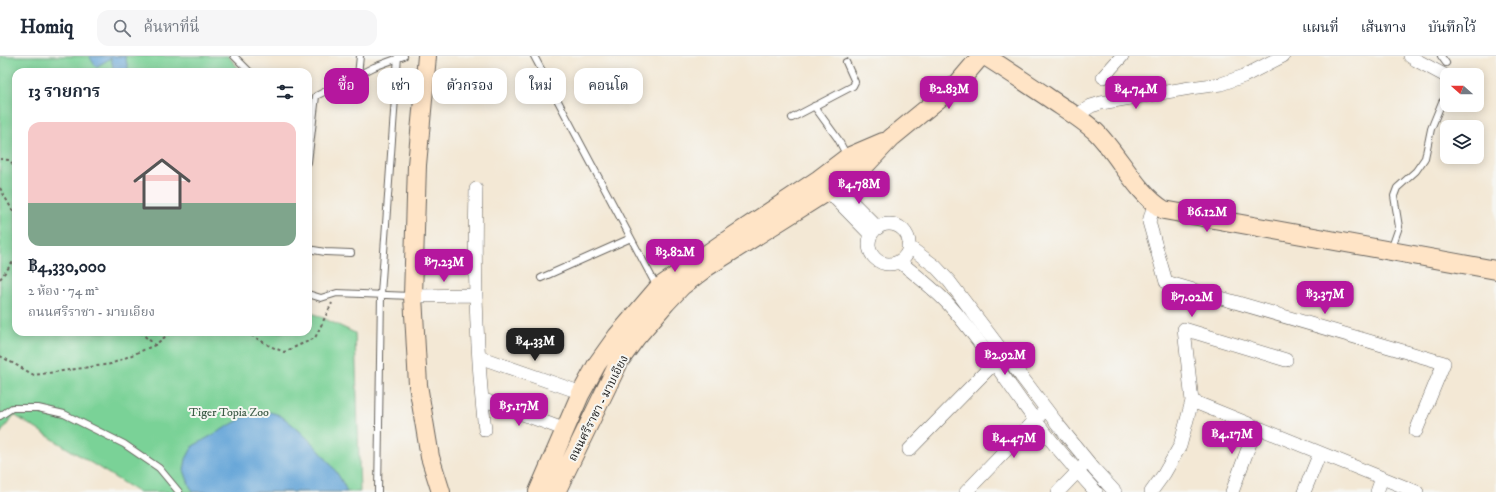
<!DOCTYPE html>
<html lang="th">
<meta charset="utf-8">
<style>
body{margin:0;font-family:"IM FELL DW Pica","Noto Serif Thai",serif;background:#f6f6f7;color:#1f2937;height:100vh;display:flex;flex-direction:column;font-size:15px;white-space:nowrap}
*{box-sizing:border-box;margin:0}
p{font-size:13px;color:#747a83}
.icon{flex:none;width:22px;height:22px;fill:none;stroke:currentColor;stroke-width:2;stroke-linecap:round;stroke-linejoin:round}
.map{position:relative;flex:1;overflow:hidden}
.panel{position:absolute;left:12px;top:12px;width:300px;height:268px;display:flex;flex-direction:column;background:#fff;border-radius:12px;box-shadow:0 2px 10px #0003}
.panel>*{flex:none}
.top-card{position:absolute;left:324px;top:12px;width:380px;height:36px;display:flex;gap:8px}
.needle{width:26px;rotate:291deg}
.buttons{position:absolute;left:1440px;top:12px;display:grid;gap:8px}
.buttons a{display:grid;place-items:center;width:44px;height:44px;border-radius:8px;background:#fff;box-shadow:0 2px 10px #0003;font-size:20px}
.price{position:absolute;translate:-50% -34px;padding:0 9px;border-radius:8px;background:#b5179e;color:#fff;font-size:13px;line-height:26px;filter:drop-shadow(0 1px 2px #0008)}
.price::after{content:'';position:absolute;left:50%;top:24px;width:12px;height:9px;margin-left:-6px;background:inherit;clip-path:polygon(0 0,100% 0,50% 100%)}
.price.on{background:#222;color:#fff}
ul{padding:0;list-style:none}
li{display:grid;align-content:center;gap:8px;height:212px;padding:0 16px}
li span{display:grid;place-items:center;height:124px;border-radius:12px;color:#555}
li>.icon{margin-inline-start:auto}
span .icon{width:72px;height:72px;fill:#fffc;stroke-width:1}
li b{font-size:17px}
h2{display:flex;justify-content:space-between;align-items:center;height:48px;padding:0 16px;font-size:17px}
.pill{padding:0 14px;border-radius:12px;background:#fff;box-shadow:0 2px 10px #0003;font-size:14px;line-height:36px}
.pill.on{background:#b5179e;color:#fff}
header{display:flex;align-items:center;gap:24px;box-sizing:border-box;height:56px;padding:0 20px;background:#fff;border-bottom:1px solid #e0e1e3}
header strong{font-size:19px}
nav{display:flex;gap:22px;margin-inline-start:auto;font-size:14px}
.search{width:280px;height:36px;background:#f6f6f7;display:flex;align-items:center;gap:10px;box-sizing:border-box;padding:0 14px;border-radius:12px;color:#747a83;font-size:15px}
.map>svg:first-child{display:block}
.green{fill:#7ad297;stroke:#4b775a}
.water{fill:#65a5d8;stroke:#40607a}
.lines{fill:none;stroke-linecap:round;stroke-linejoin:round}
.lane-casing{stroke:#67635d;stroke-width:8}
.street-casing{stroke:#67635d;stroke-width:14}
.secondary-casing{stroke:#67635d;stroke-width:20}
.path{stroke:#67635d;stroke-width:2;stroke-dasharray:3 3;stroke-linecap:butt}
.lane{stroke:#fff;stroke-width:6}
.street{stroke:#fff;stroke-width:13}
.secondary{stroke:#ffe4c6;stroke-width:18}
.labels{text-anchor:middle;stroke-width:4;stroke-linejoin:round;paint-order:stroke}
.street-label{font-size:12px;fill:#1c1c1c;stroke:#f6f6f2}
.park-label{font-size:12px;fill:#3d5c47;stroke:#f6f6f2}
</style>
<header>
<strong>Homiq</strong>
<div class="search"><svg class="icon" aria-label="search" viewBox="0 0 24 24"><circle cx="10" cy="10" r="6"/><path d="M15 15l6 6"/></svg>ค้นหาที่นี่</div>
<nav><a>แผนที่</a><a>เส้นทาง</a><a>บันทึกไว้</a></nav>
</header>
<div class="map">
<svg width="1496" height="436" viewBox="0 0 1496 436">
<rect width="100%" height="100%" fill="#f6f6f2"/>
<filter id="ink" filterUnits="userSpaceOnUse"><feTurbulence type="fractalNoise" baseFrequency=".025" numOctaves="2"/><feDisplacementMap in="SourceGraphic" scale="8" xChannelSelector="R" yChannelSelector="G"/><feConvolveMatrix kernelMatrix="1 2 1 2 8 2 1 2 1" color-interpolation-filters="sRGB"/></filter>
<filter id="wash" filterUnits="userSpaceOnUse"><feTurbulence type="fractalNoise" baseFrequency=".012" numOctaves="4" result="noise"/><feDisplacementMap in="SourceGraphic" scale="16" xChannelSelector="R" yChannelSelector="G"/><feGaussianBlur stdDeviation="0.9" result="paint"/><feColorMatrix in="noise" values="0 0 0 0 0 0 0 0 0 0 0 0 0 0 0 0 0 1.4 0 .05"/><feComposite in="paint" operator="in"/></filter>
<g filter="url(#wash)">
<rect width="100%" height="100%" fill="#f3e8d5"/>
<path class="green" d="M0,0H228L242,16H16V276H308V255L355,277L360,436H138L14,359L0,378Z"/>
<path class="water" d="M89,0H125L129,16H114L111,2L96,11Z
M263,355C269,356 276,357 281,360C303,375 338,411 347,436H194L190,431L184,414L186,403L193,390L246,360Z"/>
</g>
<g filter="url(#ink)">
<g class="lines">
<defs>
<path id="lane" d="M234,0L250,16
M534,0L657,231
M1441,0L1446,7
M358,19L360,0
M814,50L838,83L847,100
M792,62L853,30L855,26L846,6
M308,106L316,40L374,11L404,0
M308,193L325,196L351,197
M1391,194L1399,171L1394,140L1397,132L1416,115L1425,102L1431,73L1442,46
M541,222L631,182
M308,238L321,242L337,237L411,240
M0,360L12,352H38L64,358L124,388L159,412L179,436
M378,436L381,238L398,0"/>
<path id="street" d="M1410,0L1416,4L1444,19
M1103,21L1122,0
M1076,60L1091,50L1101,47L1190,32L1221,28L1244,20L1283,0
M836,130L878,172
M476,133C474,214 476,294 485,374
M828,135L871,179
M1154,148L1149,166L1166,226L1444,307L1416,375
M869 188a20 20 0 1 1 40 0a20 20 0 1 1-40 0Z
M908,190L935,210L949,225L1059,370L1094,413L1115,436
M899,205C917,220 936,234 951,251C982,286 1007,327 1035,364C1054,389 1075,413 1096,436
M413,240L475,239
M479,301L582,337
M482,343L566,374
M1192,345L1417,436
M909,394L1000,301
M966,436L1041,358
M1058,436L1083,410
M1151,436L1164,418L1180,390L1192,345L1184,273L1286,304
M1232,436L1256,371
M1304,436L1320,397
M1377,436L1382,422"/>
<path id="secondary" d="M427,0L417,109L413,240L418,329L430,401L441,436
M985,0C1006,13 1026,27 1046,40C1063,52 1081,62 1096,76C1119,99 1137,138 1164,154L1496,214
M538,436L580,339L597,308L617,280L658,232L720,189L819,123L848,101L883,86
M556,436L620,304L636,282L666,247L682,230L707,211L861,114L891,82L958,27L981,0"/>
</defs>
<use href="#lane" class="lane-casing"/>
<use href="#street" class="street-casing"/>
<use href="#secondary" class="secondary-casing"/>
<path class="path" d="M0,103L9,104L16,112
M0,132L16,161
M0,223L16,202
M140,276L155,289L171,276
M246,276L270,290L284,296L315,282L332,247
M0,300L34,319L111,308L155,289"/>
<use href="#lane" class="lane"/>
<use href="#street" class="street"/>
<use href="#secondary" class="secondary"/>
</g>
</g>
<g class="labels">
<g class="street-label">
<text transform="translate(598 352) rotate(-63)" y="4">ถนนศรีราชา - มาบเอียง</text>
</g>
<g class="park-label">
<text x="229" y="360">Tiger Topia Zoo</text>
</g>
</g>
</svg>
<div class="buttons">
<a><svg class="needle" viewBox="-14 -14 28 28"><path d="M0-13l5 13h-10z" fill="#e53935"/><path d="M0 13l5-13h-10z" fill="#747a83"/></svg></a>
<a><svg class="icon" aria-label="layers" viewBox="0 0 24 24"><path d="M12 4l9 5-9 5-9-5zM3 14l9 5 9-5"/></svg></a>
</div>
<b class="price" style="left:949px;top:54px">฿2.83M</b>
<b class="price" style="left:1136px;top:54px">฿4.74M</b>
<b class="price" style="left:859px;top:149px">฿4.78M</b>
<b class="price" style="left:1207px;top:177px">฿6.12M</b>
<b class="price" style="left:675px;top:217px">฿3.82M</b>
<b class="price" style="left:444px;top:227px">฿7.23M</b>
<b class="price" style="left:1325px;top:259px">฿3.37M</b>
<b class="price" style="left:1192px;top:262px">฿7.02M</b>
<b class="price on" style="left:535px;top:306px">฿4.33M</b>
<b class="price" style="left:1005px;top:320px">฿2.92M</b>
<b class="price" style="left:519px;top:371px">฿5.17M</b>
<b class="price" style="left:1232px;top:399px">฿4.17M</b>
<b class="price" style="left:1014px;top:403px">฿4.47M</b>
<div class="top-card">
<a class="pill on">ซื้อ</a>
<a class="pill">เช่า</a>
<a class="pill">ตัวกรอง</a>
<a class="pill">ใหม่</a>
<a class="pill">คอนโด</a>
</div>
<section class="panel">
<h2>13 รายการ<svg class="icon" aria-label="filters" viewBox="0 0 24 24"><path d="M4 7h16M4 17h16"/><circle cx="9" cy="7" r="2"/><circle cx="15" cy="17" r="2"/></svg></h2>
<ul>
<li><span style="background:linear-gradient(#f6c9c9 65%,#7fa58c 0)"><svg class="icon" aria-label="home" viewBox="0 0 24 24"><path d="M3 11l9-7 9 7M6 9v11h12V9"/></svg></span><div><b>฿4,330,000</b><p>2 ห้อง · 74 m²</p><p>ถนนศรีราชา - มาบเอียง</p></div></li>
</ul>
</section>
</div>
